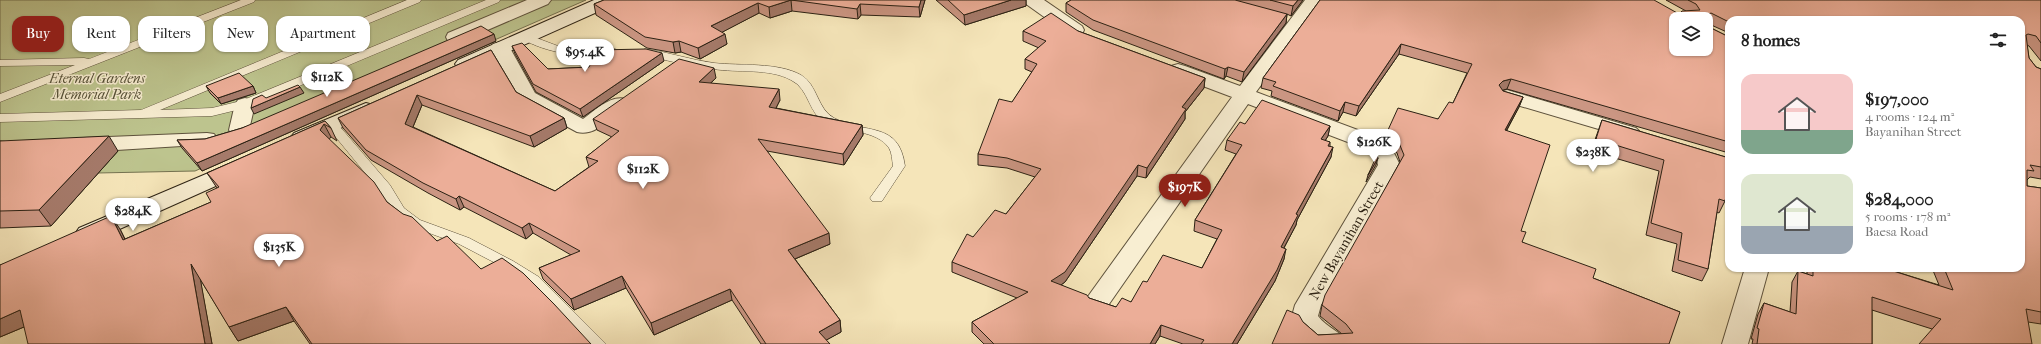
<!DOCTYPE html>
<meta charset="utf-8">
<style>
body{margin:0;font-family:"IM FELL French Canon",serif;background:#f6f6f6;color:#222;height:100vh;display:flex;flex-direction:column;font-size:15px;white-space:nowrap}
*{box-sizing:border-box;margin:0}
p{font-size:13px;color:#767676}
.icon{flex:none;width:22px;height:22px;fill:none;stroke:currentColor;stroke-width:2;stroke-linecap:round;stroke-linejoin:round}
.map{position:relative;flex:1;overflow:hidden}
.sheet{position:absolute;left:1725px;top:16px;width:300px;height:256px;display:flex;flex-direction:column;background:#fff;border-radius:12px;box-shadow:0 1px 3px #0004}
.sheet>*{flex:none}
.top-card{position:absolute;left:12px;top:16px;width:380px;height:36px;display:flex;gap:8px}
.buttons{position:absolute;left:1669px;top:12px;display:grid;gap:8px}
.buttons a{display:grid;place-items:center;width:44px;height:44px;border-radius:8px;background:#fff;box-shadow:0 1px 3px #0004;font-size:20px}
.price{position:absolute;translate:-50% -34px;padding:0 9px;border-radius:14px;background:#fff;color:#222;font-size:13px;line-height:26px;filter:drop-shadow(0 1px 2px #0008)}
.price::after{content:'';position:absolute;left:50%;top:24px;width:12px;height:9px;margin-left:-6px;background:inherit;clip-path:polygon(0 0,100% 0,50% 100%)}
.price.current{background:#8f2418;color:#fff}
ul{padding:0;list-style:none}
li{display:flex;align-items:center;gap:12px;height:100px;padding:0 16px}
li span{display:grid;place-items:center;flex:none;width:112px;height:80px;border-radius:12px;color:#555}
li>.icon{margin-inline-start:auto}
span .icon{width:48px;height:48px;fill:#fffc;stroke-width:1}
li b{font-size:17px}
h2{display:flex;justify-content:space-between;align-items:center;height:48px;padding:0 16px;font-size:17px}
.tag{padding:0 14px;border-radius:12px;background:#fff;box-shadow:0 1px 3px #0004;font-size:14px;line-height:36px}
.tag.current{background:#8f2418;color:#fff}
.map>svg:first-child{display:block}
.green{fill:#bdc48e;stroke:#747250}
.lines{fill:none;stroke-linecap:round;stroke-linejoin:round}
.lane-casing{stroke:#5e523c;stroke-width:1}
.street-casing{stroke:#5e523c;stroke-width:2}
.secondary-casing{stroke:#2b2113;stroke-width:2}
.lane{fill:#f8eed2;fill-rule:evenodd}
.street{fill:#f8eed2;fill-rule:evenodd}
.secondary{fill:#f8eed2;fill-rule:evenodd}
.wall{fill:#cb9683;stroke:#2b2113}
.shaded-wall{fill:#a57a6a;stroke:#2b2113}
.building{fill:#ecae98;stroke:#2b2113;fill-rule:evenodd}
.labels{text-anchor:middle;stroke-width:3;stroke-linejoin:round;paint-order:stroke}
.park-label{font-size:14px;font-style:italic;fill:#575238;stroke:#f8eed2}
.street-label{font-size:14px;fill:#2b2113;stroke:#f8eed2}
</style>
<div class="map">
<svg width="2041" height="344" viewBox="0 0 2041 344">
<rect width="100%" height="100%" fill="#f5e5b9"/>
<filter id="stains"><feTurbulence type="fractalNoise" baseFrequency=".005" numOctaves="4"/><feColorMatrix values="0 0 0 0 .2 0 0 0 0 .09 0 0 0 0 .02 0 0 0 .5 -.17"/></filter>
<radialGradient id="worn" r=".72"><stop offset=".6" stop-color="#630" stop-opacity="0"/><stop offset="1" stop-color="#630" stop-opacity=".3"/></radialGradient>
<path class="green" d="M0,0H586L195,171L0,175Z"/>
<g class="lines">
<defs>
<path id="lane" d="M241,0H255L254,2L0,102V94L75,65L0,66V60L84,58L89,59Z
M407,0H421L420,2L160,110L212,108L241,101L486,0H500L499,2L249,107L212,116L0,122V114L141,110Z
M526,34L558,46L579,48H613L619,51C615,56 607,55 601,55C573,56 548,53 522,39L520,37L522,35Z
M645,49C668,52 691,60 714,63C740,66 778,62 801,75C818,85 817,109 834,118C865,135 899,120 905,166L882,201H872L870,198L893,166C892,160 892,153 889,148C877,130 845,132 827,124C808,115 810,89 791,80C769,68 738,73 713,69C689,66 664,60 641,54L639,52Z
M331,120L335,121L390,185L404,208L420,220L469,238L513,261L539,277L606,344H588L529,285L503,267L459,244L410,226L394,214L379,190L325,124Z"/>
<path id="street" d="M527,0H551L548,4L462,41L455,43L448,41L446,37L448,33Z
M1023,0H1044L1082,26L1084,30L1082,34L1075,36L1068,34L1026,4Z
M1305,0H1323L1256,92L1382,139L1393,151L1400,165L1321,305L1318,316C1327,328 1342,332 1349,344H1315L1302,332L1292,316L1295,305L1378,165L1376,157L1366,149L1248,104L1107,307L1098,310L1089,307L1085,301L1089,295L1232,97L1171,74L1168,70L1171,66L1178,64L1185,66L1240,86Z
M500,42L507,44L510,48L535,93L583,119C596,110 610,95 626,99L629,103L626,107C612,117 595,137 577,132L520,101L490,48L493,44Z
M1507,90L1636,128L1640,132L1636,136L1629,138L1500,100L1497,96L1500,92Z
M245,98L252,100L255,104L249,130L246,134L239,136L232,134L229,130L235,104L238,100Z
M207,133L214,134L218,139L214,144L84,152L76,150L73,145L76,140L84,138Z
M1745,268H1769L1748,344H1722Z"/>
<path id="secondary" d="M594,0H618L615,4L472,68L465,70L458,68L455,64L458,60Z
M366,103L373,105L376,109L373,113L308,143L301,144L294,143L290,138L294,133Z
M239,160L247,162L250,167L247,172L95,240L87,242L79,240L75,234L79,228Z"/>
</defs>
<use href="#lane" class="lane-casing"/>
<use href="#street" class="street-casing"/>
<use href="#secondary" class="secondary-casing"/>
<use href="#lane" class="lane"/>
<use href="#street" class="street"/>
<use href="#secondary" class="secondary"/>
</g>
<path class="wall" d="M604,0H925L920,17L861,15L858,19L792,11L770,18L759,13L722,32L727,44L700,59L681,52L675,53L647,48L596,15L594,4Z
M936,0H1026V6L965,25Z
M1071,0H1303L1291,16L1287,14L1286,23L1242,82L1226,76L1224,79L1093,30L1066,12V3Z
M1320,0L1679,14L1686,11L1666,0H2041V61L2029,46L2027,45L2029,58L2036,67L2041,69V179L2030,177L2027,180V186L2041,188V324L2028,322L1932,329L1872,310V344H1752L1753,339H1751L1758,314L1764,303L1790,312L1792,282L1798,271L1807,274V268H1887V269L1939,285L1932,268H2021V20H1729V33L1709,24V27L1729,37V153L1507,89L1502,90L1503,91L1523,97L1519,107L1507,130L1522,242L1593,278L1680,312L1272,344L1303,322L1318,335L1342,334L1320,316L1322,305L1400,162L1397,153L1385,140L1388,130L1438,119L1453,103L1467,73L1399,54L1356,116L1343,112L1338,121L1271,96L1272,91L1261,88L1263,78Z
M1023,31H1078L1205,78L1204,88L1185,112V119L1146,178L1137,176L1065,282L1061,285L1089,298L1116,307L1131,302L1147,282L1202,268L1217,239L1194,231L1195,220L1236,154L1225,150L1227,140L1245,124L1330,126L1328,136L1325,141L1330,142V146L1331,157L1297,220L1296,225L1284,248V259L1275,281L1237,344H1183L1160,336L1155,344H984L972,332V322L1017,298L952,272V262L973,237L1006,214L1035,177L1007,168L978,165V154L1032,72L1025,69V59L1039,48L1023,41Z
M496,41L202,171L182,148L177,140L205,139L242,128Z
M512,46L548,69L589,67L664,61L583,117L536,92L515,54Z
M491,50L516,92L564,118L567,128L534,147L422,105L413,127L555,191L589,167L586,157L612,137L597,130L593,119L716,78L711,83L780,100L776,108L862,125L863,135L844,165L767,151L830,244L795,259L840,320L841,332L826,340L830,344H761L732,300L654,335L626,288L574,310L543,279L539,268L571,255L533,233L526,239L464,207L460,210L428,193L371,160L343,128L338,118Z
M206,86H253L256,93L221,104L210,93Z
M1602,120L1729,158L1725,201L1719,213L1717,212L1708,269L1702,281L1672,271L1677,244L1646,235L1659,171L1591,151Z
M325,121L331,128L337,141L331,137L329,139L387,202L437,241L481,269L591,344H310L294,321L238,341L200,279L212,344L24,327L0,337V265L120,229L125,239L211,202L217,188L207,173Z
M0,141L118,151L51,226L0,228Z"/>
<path class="shaded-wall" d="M791,0L792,11L770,18L769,7Z
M921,0H925L920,17L919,7Z
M1011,0H1026V6L965,25L964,15Z
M1298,0H1303L1291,16L1293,6Z
M758,3L759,13L713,37L711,26Z
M860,4L861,15L858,19L857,9Z
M1287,14L1286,23L1242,82L1244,72Z
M494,34L496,41L202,171L197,163Z
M725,34L727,44L700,59L698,48Z
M679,41L681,52L675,53L673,42Z
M1401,44L1399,54L1356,116L1359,106Z
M662,53L664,61L583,117L580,109Z
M1228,67L1226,76L1224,79L1225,69Z
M714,68L716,78L701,92L699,82Z
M1205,78L1204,88L1185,112V119L1146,178L1147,168L1182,107Z
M1511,79L1507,89L1500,91L1499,85L1503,81Z
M253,86L256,93L221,104L218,98Z
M300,87L304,93L254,114L251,108Z
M779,89L780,100L771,118L769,107Z
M417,95L422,105L410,134L405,124Z
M1523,97L1519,107L1501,140L1505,130Z
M1345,102L1343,112L1338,121L1340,111Z
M564,118L567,128L534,147L530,136Z
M324,124L331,137L326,143L320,130Z
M862,125L863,135L844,165L843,154Z
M1330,126L1328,136L1319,150L1321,139Z
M109,136L118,151L51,226L39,210Z
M1333,147L1331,157L1297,220L1296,225L1279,257L1281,247L1296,214Z
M1378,158L1376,165L1366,182L1368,175Z
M1138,165L1137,176L1065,282L1051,292V281Z
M459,196L464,207L460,210L456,199Z
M111,216L120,229L132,254L123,240Z
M529,223L533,233L526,239L522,228Z
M829,233L830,244L790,261L788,250Z
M1286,249L1284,259L1275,281L1237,344H1232Z
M191,264L200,277L212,344H205Z
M622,276L626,288L574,310L571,299Z
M730,289L732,300L654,335L651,323Z
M286,307L294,321L238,341L229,327Z
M20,310L31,324L0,337V319Z
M840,320L841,332L821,343L819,332Z
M1161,325L1160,336L1155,344H1150Z"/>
<path class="building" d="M604,0H921L919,7L860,4L857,9L791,0L769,7L758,3L711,26L725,34L698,48L679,41L673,42L645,37L594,4Z
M948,0H1011L964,15Z
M1071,0H1235L1287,14L1244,72L1228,67L1225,69L1093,20L1066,3Z
M1270,0H1298L1293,6Z
M1320,0H1654L1679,14L1682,11L1700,10L1696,4L1688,0H2041V43L2036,36L2028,34L2026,35L2029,58L2036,67L2041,69V167L2030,165L2034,171L2027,170V186L2041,188V312L2026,309L2032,344H1919L1941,319L1872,297V344H1757L1759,329L1757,328L1764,303L1796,314L1798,271L1813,276V268H1887V269L1953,290L1944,268H2021V20H1729V22L1711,13L1709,14V27L1729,37V142L1511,79L1503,81L1499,85L1503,91L1523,97L1505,130L1550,145L1521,231L1526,232L1522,242L1596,269L1593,278L1680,312L1669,344H1272L1287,310L1299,315L1303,322L1318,335L1353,333L1346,324L1322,305L1325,295L1404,155L1399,143L1388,130L1398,108L1438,119L1449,102L1453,103L1472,64L1401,44L1359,106L1345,102L1340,111L1273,86L1276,82L1263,78ZM1676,19H1706V49H1676Z
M1051,13L1078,31L1205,78L1182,107L1186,109L1147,168L1138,165L1065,272L1051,281L1087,295L1089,298L1116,307L1122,298L1131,302L1143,281L1147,282L1163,255L1202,268L1222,230L1195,220L1242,145L1227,140L1240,122L1245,124L1262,100L1330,126L1321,139L1330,142L1328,146L1333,147L1296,214L1298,215L1281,247L1286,249L1277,270L1232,344H1201L1204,340L1161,325L1150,344H994L972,322L1028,292L952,262L967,234L973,237L995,210L1006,214L1041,169L1007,158L978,154L999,99L1012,102L1037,64L1025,59L1046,41L1023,31Z
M481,26L494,34L197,163L177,140L205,139L242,128Z
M522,43L548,69L589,67L596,50L646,49L662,53L580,109L533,84L512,46Z
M491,50L516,92L564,118L530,136L417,95L405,124L555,191L598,161L586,157L619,131L593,119L679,59L714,68L699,82L779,89L769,107L862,125L843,154L758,139L829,233L788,250L840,320L819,332L830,344H766L730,289L651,323L622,276L571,299L539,268L580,251L529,223L522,228L459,196L456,199L423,183L366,150L338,118Z
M239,73L253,86L218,98L206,86Z
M298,85L300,87L251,108L253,99L262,95L266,98Z
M1602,120L1729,158V181L1725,201L1719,199L1708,269L1678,260L1682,233L1651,223L1664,160L1596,139Z
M325,121L331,128L324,124L320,130L374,182L387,202L403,214L412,217L437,241L447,236L481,269L502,258L523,273L554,304L591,344H312L286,307L229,327L191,264L205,344H28L20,310L0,319V265L111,216L123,240L211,202L206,193L219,187L207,173Z
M109,136L39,210L0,211V141Z
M1377,155L1378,158L1368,175Z"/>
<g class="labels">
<g class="park-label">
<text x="97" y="83">Eternal Gardens<tspan x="97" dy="16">Memorial Park</tspan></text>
</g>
<g class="street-label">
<text transform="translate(1346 240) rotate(-60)" y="5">New Bayanihan Street</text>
</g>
</g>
<rect width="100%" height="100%" filter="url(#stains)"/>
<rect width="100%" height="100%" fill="url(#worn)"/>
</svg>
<div class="buttons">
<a><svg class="icon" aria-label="layers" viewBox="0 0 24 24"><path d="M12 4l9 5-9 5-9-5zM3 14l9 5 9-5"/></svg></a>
</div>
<b class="price" style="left:585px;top:73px">$95.4K</b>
<b class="price" style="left:327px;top:98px">$112K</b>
<b class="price" style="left:1374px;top:163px">$126K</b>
<b class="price" style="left:1593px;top:173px">$238K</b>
<b class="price" style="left:643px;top:190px">$112K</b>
<b class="price current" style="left:1185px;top:208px">$197K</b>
<b class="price" style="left:133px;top:232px">$284K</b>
<b class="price" style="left:279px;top:268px">$135K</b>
<div class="top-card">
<a class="tag current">Buy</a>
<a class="tag">Rent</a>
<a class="tag">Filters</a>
<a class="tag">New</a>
<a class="tag">Apartment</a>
</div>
<section class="sheet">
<h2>8 homes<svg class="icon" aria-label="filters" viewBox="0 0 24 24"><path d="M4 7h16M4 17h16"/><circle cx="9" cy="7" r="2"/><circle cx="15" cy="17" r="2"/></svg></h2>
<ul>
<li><span style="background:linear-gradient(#f6c9c9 70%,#7fa58c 0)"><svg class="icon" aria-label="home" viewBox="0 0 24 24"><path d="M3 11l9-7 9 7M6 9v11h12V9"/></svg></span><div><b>$197,000</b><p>4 rooms · 124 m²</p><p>Bayanihan Street</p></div></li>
<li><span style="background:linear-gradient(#dfe7d0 65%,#9aa5b1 0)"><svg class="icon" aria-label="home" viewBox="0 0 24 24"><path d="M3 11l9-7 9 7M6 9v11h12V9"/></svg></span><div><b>$284,000</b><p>5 rooms · 178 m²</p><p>Baesa Road</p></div></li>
</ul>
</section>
</div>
